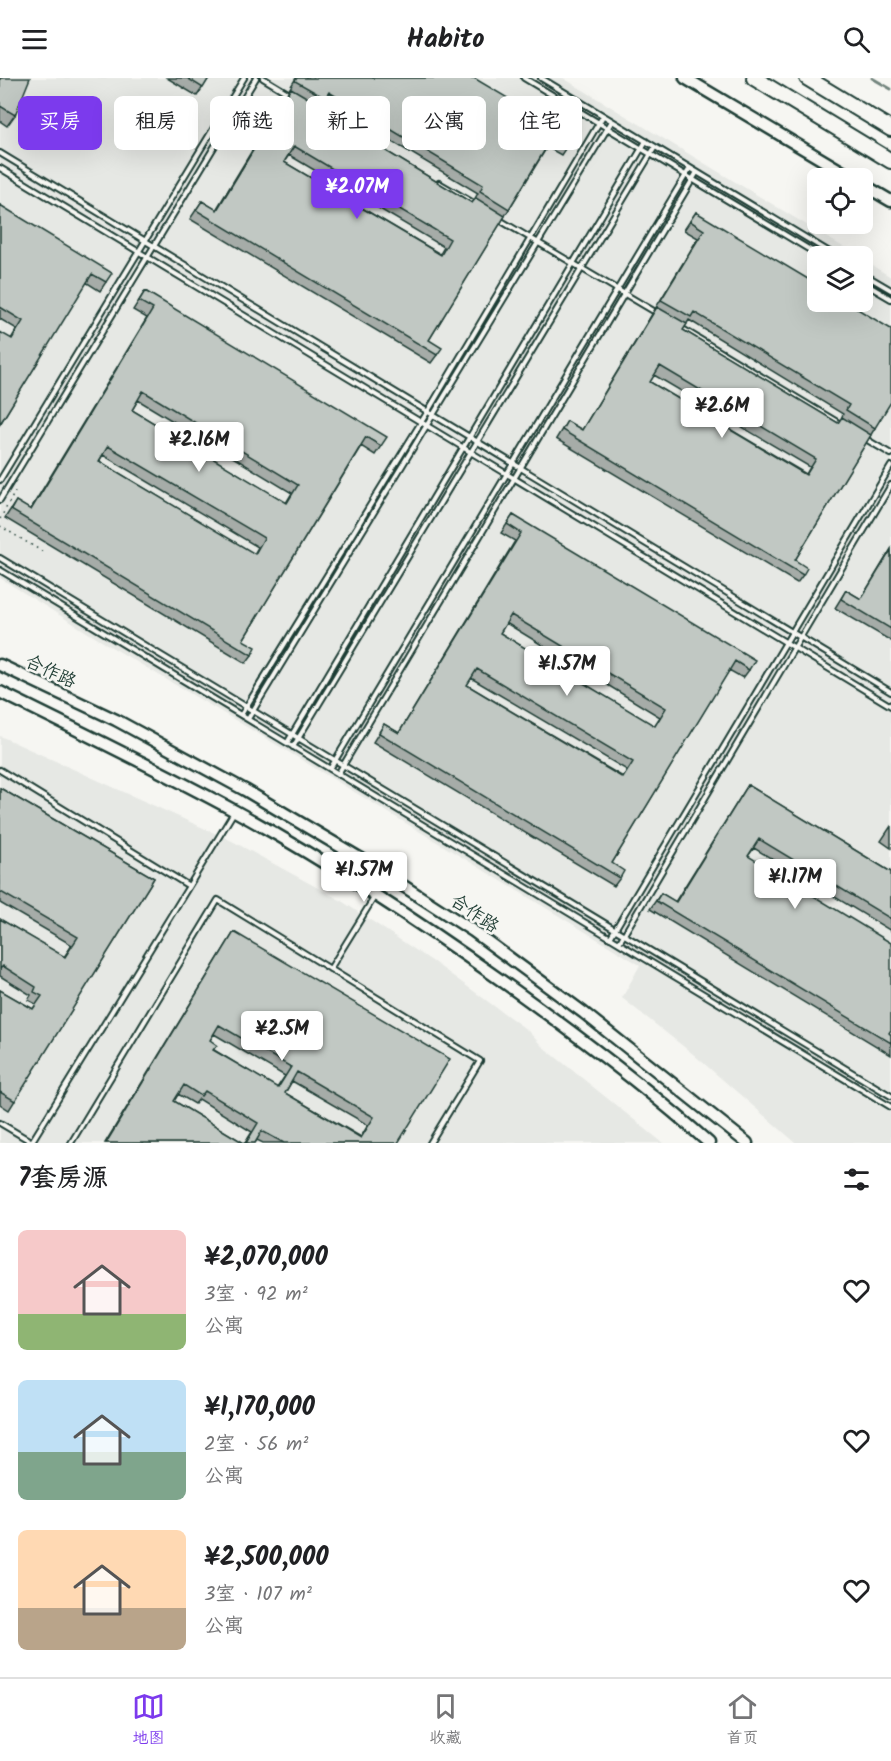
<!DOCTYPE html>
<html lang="zh">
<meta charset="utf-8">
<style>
body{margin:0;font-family:Kalam,"LXGW WenKai TC",sans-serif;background:#f2f2f2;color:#202124;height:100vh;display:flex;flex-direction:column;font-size:22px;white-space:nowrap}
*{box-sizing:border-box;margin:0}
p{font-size:20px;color:#757577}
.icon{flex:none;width:33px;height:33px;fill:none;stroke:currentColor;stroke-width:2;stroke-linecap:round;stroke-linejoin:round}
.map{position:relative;height:1065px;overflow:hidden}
.details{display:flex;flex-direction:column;background:#fff;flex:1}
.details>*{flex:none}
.hud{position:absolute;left:18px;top:18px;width:855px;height:54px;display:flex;gap:12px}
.controls{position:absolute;left:807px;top:90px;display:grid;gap:12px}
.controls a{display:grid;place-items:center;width:66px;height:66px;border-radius:9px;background:#fff;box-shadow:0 6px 24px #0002;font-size:30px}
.price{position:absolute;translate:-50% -51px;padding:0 14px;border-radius:6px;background:#fff;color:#222;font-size:20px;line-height:39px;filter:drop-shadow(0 2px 3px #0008)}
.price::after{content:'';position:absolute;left:50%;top:36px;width:18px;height:14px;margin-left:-9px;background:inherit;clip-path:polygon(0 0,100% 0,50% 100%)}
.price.selected{background:#7c3aed;color:#fff}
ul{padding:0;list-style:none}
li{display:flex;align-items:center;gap:18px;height:150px;padding:0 18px}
li span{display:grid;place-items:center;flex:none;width:168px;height:120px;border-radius:9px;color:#555}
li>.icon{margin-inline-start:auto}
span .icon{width:72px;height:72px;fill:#fffc;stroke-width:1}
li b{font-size:26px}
h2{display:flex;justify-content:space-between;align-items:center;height:72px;padding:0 18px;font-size:26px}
.pill{padding:0 21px;border-radius:9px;background:#fff;box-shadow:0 6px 24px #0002;font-size:21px;line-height:54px}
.pill.selected{background:#7c3aed;color:#fff}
header{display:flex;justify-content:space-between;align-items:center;height:78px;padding:0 18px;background:#fff;font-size:27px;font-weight:600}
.tab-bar{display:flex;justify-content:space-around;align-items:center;height:84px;border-top:2px solid #e0e0e0;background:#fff;font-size:16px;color:#757577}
.tab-bar a{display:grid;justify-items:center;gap:3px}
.tab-bar .selected{color:#7c3aed}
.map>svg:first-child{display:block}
.built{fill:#e6e8e4}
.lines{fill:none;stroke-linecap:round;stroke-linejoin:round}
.stream{stroke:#72847d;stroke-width:3}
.lane-casing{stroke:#1f3d34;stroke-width:8}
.secondary-casing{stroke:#1f3d34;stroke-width:15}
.highway-casing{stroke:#1f3d34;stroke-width:18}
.path{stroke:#1f3d34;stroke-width:1.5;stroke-dasharray:1.5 4.5;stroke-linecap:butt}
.lane{stroke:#f6f6f2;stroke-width:4}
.secondary{stroke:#f6f6f2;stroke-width:10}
.highway{stroke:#f6f6f2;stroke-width:14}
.wall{fill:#a6aca8;stroke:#1f3d34;stroke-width:1.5;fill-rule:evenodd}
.building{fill:#c1c8c3;stroke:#1f3d34;stroke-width:1.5;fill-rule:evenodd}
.labels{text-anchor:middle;stroke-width:5;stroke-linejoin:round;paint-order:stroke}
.street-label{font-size:18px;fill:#1f3d34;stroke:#f6f6f2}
</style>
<header><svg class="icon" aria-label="menu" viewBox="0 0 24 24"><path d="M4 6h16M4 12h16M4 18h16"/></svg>Habito<svg class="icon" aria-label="search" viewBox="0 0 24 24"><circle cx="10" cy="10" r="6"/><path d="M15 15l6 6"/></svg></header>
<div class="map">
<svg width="891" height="1065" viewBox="0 0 891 1065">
<rect width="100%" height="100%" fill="#f6f6f2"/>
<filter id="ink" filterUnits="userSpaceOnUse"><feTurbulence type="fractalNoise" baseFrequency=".0167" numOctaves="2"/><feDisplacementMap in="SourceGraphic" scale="12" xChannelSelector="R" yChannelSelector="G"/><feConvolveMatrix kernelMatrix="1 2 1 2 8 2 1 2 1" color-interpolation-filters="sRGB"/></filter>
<g filter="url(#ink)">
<path class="built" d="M0,0H563L858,178H818V224H862L863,182L891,199V1065H796L693,976L622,920L640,887L262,658L98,561L0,500Z
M0,658L232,763L340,822L435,885L527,952L542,968L663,1065H0Z"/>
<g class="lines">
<path class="stream" d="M872,0L891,11"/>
<defs>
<path id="lane" d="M263,0L291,17
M524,0L820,178
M541,0L836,178
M0,75L891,614
M0,90L891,628
M439,105L477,127
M498,141L657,235
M862,195L891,212
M862,204L891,221
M681,250L842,347
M864,360L891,376
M0,402L244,0
M0,422L256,0
M0,480L891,1018
M0,492L891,1029
M241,637L428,333L603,38
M248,641L612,43
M287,665L646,63
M293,669L655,69
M330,691L690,90
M0,692L189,808L31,1065
M338,696L697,94
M189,808L234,734
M610,860L891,388
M619,865L891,407
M330,891L375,818
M0,1045L32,1064
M71,1065L218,822L480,983L430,1065"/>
<path id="secondary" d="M685,0L853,100
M862,106L891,123
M0,587L116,642L245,712L368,785L473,853L584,935L747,1065
M0,614C79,653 158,691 235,733C328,784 416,842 502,903C573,954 644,1007 709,1065"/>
<path id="highway" d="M754,0L891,83
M807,0L891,51"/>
</defs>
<use href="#lane" class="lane-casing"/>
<use href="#secondary" class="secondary-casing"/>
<use href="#highway" class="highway-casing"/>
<path class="path" d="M0,441L15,414
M0,448L43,474"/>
<use href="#lane" class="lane"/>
<use href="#secondary" class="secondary"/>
<use href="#highway" class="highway"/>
</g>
<path class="wall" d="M0,0L15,37L7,48L0,43Z
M167,0H209L197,18Z
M296,0H474L567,68L561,77L547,69L429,262L437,277L431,285L190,141L202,123L216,132ZM323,22L478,115L474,122L472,125L318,32ZM289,77L444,169L440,176L284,84Z
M0,127L106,204L100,213L86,204L0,346L11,261L17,251L0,241Z
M696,134L875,350L795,482L803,497L797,505L556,361L567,343L582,352L698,160L684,152ZM689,242L843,336L841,341L838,345L683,252ZM654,297L810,389L806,396L650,304Z
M145,213L381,368L375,377L361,368L243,562L252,577L246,585L5,440L16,423L30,432L147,240L133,232ZM138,322L292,415L286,425L132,332ZM103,377L258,469L254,476L99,383Z
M513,437L749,592L743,600L729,592L612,785L620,800L614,808L373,664L384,646L399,655L515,463L501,455ZM506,545L660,639L654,648L500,555ZM471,600L627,692L623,699L467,607Z
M891,471V563L835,530L846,512L861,521Z
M748,707L891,794V853L754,770L748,778L891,957V977L650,831L661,815L675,824Z
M0,710L154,800L9,1032L0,1026V912L33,931L36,926L28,922L31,917L0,898V841L64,879L72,867L0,825Z
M891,748V770L881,763Z
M234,854L398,1065H263L257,1062L255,1065H245L252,1054L199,1021L195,1026L178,1016L174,1023L244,1065H105ZM214,956L285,998L277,1010L214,972L210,962ZM292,1003L368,1047L361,1059L285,1015Z"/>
<path class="building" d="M0,0H30L15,37L0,28Z
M187,0H209L203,10Z
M297,0H474L573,59L567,68L552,60L509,131L480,113L483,107L329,14L325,20L295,3Z
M291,10L320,27L318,32L472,125L476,120L505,138L429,262L442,270L437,277L196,132L202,123L217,132ZM294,68L450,161L441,177L284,84Z
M0,127L112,195L106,204L92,196L0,346V254L12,261L23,243L0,229Z
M696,134L818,207V224H846L891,251V324L875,350L846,332L849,327L694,234L691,239L661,222L704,152L690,143Z
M145,213L387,359L381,368L366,359L243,562L256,569L252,577L11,432L16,423L31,432L153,231L139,223ZM143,313L298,407L287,425L132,332ZM108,368L264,460L255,476L99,383Z
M657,229L687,246L683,252L838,345L842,339L871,357L795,482L807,490L803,497L562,352L567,343L582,352ZM660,288L816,381L806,397L650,304Z
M513,437L755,582L749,592L735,583L612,785L624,793L620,800L379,655L384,646L399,655L521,455L507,446ZM511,537L666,630L655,648L500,555ZM477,591L633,684L623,700L467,607Z
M891,472V551L841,521L846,512L861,521Z
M748,707L891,794V841L759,761L748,778L891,865V952L889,955L891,957V965L656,823L661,815L676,824Z
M0,710L154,800L15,1023L0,1014V912L33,931L42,918L34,914L36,909L3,888L0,891V841L65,879L78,859L1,814L0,816Z
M234,854L450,981L398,1065H284L262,1053L255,1065H246L258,1045L205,1013L201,1018L184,1007L174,1023L244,1065H106ZM219,947L291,989L278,1010L213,972L217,967L210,962ZM297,994L374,1039L361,1060L285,1015Z"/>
</g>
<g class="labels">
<g class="street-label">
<text transform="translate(51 593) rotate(25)" y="6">合作路</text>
<text transform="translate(475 835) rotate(34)" y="6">合作路</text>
</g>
</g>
</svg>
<div class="controls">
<a><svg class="icon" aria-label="locate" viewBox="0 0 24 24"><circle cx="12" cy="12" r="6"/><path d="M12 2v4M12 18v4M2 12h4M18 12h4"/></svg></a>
<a><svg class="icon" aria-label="layers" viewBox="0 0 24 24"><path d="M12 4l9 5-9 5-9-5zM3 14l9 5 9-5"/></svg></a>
</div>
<b class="price selected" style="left:357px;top:142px">¥2.07M</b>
<b class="price" style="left:722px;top:361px">¥2.6M</b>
<b class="price" style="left:199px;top:395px">¥2.16M</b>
<b class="price" style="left:567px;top:619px">¥1.57M</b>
<b class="price" style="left:364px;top:825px">¥1.57M</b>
<b class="price" style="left:795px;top:832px">¥1.17M</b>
<b class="price" style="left:282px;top:984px">¥2.5M</b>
<div class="hud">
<a class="pill selected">买房</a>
<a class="pill">租房</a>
<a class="pill">筛选</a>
<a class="pill">新上</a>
<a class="pill">公寓</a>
<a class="pill">住宅</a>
</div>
</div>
<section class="details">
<h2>7套房源<svg class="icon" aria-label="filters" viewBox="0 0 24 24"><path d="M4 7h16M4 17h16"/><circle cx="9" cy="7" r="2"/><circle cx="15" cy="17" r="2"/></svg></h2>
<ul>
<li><span style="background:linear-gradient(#f6c9c9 70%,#8fb573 0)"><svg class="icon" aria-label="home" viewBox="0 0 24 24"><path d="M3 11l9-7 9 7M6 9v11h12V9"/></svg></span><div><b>¥2,070,000</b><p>3室 · 92 m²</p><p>公寓</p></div><svg class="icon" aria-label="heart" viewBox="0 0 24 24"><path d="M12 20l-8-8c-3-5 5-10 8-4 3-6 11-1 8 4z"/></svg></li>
<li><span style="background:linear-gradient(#bfe0f5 60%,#7fa58c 0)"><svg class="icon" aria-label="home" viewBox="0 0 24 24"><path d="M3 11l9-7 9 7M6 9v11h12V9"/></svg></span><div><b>¥1,170,000</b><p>2室 · 56 m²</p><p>公寓</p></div><svg class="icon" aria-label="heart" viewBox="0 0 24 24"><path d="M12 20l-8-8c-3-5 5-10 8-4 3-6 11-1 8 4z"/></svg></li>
<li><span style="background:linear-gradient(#ffd9b3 65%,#b9a48a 0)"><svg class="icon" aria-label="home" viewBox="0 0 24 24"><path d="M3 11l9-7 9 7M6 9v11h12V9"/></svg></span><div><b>¥2,500,000</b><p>3室 · 107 m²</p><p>公寓</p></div><svg class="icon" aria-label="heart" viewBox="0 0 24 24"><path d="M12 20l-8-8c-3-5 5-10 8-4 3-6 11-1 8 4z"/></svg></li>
</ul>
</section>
<nav class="tab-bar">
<a class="selected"><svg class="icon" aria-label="map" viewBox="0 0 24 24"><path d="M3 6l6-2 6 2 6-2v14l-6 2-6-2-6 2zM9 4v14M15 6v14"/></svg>地图</a>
<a><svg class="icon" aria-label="saved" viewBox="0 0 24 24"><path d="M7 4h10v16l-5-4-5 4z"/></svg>收藏</a>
<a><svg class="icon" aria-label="home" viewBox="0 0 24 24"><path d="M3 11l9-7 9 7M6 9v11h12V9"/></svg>首页</a>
</nav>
